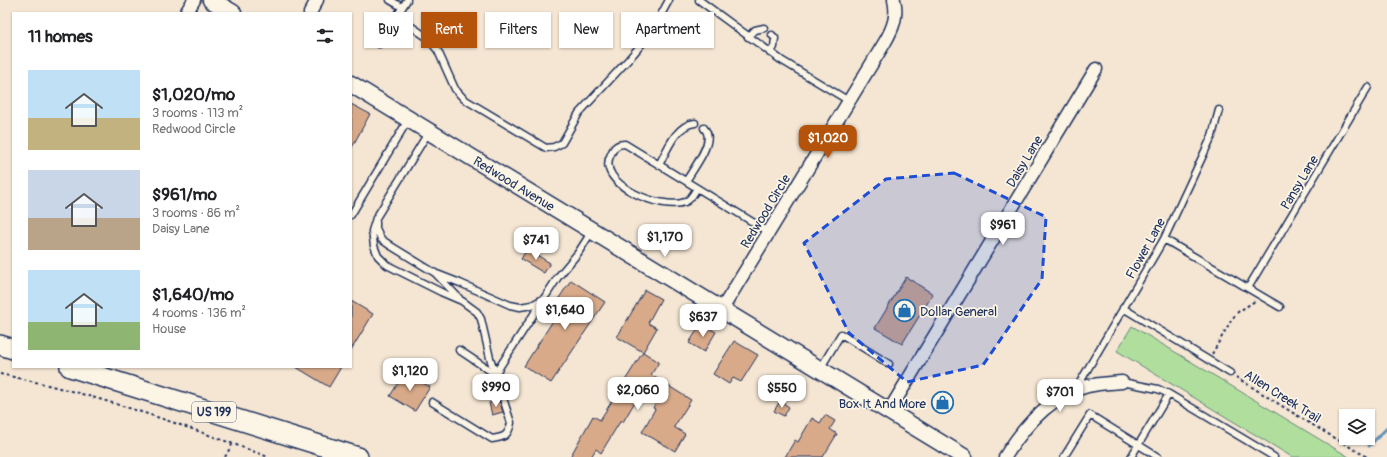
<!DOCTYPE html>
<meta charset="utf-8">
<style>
body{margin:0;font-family:Pangolin,sans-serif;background:#f6f6f6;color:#202124;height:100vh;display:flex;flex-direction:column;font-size:15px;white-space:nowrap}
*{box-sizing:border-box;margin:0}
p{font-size:13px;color:#757577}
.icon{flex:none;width:22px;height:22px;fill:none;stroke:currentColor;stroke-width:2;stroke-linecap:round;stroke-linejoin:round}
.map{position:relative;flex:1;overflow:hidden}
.sheet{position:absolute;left:12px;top:12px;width:340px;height:356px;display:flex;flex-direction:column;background:#fff;border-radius:0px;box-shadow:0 1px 3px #0004}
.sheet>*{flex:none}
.hud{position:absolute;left:364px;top:12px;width:380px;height:36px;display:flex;gap:8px}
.controls{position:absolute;left:1339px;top:409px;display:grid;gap:8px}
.controls a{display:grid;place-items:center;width:36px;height:36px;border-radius:0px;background:#fff;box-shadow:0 1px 3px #0004;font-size:20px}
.price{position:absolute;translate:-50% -34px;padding:0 9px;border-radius:8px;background:#fff;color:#222;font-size:13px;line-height:26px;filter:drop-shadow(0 1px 2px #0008)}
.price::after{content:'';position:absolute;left:50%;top:24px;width:12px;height:9px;margin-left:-6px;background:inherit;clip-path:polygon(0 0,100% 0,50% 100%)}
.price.current{background:#b45309;color:#fff}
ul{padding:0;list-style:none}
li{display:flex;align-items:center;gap:12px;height:100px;padding:0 16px}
li span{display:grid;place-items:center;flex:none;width:112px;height:80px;border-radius:0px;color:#555}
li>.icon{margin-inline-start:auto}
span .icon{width:48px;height:48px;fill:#fffc;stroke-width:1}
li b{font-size:17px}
h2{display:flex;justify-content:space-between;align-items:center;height:48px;padding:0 16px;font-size:17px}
.chip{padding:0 14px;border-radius:0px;background:#fff;box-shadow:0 1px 3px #0004;font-size:14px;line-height:36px}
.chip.current{background:#b45309;color:#fff}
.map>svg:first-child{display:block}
.green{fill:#b0de9d;stroke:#66867e}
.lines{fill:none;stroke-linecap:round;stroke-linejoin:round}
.stream{stroke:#6292b8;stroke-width:3}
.building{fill:#d8aa89;stroke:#1b2f5e}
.service-casing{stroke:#1b2f5e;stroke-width:9}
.minor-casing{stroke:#1b2f5e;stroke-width:15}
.secondary-casing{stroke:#1b2f5e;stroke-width:19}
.trunk-casing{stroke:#1b2f5e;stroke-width:22}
.path{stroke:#1b2f5e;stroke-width:2;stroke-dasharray:3 3;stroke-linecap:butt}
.service{stroke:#fcf5e5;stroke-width:6}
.minor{stroke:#fcf5e5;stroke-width:12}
.secondary{stroke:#fcf5e5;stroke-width:16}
.trunk{stroke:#fcf5e5;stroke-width:19}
.marked{fill:#1d4ed8;fill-opacity:0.2;stroke:#1d4ed8;stroke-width:3;stroke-dasharray:8 5;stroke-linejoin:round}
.labels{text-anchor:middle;stroke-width:3.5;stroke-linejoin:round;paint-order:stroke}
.shield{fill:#fcf5e5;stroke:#5e6a86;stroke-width:1}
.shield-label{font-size:12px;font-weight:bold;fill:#1b2f5e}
.street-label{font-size:13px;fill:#1b2f5e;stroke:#fcf5e5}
.poi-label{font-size:13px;fill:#1b2f5e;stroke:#fcf5e5;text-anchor:start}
</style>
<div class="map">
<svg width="1387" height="457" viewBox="0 0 1387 457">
<rect width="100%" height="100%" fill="#f5e6d3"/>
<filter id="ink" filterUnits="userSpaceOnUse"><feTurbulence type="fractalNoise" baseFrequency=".025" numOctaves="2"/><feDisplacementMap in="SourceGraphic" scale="8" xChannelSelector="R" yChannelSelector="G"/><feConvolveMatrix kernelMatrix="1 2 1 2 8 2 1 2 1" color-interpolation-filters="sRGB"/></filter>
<g filter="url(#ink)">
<path class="green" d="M1132,326L1349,457H1292L1117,351Z"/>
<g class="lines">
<path class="stream" d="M1369,446L1387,428"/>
</g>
<path class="building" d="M351,104L370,114L351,149Z
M527,249L550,263L544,273L521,259Z
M906,277L933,294L902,344L875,328Z
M571,280L605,302L551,383L524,366L565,302L559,298Z
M645,290L661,299L648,323L657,328L643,352L617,337Z
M351,301L373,314L351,350Z
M701,324L716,332L704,352L689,343Z
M734,341L758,355L741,382L733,378L729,384L713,374Z
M643,352L659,362L651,375L691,400L674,427L685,434L675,451L642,432L655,409L653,408L657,400L642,390L623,422L621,420L601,453L596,449L591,457H570L593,416L600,420Z
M296,367H341L329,387Z
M405,372L430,387L415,411L390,396Z
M499,400L503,412L492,415L489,403Z
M780,401L789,407L784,416L774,411Z
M825,415L835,421L830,429L837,434L823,457H785L795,440L798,442L812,418L820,423Z"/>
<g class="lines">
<defs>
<path id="service" d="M390,0L402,7
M699,0L781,60L849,101
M396,16L428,38L438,51L455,89L464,99L546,148L554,147L562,143L579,113L629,59L651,33L669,0
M748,37L755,30L764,28
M379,44L407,0
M770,53L774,47L775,38L772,35
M428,133L376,218L372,231L374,246L378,256L387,265L441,292L462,301L477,312L481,319L490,358L511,423C508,436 505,437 492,439L432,402
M659,165C667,150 676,125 695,123
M686,181C692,171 712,145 707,133C707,131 705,130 704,128
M697,188C694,193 691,200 685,202C662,211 594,184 611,154C614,147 617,144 625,144L769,232
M351,215L408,120
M376,222V228L381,239L391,246L435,273L459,298
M1164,239L1280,307
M437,274L460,283L510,305L520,307L532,305L543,299
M1248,288L1368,87
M1123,308L1230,373
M459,350L495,374
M820,369L841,334L889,364
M495,374L558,277L578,253L592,231
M1122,382L1158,389L1169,394L1274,457
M1076,389L1164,239L1212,136L1219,110
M1064,457L1090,415L1158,457
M1131,457L1169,394"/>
<path id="minor" d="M186,13L194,0
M310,13L317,0
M722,309L885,42C893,28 898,16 894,0
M889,411L1096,69
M1005,457C1024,426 1051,395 1088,386C1099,383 1111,383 1122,382"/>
<g id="secondary">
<path d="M211,0L233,13"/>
<path id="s1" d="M351,84L964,457"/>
</g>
<path id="trunk" d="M0,345L13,349
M70,367L358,457"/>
</defs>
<use href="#service" class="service-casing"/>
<use href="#minor" class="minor-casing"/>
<use href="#secondary" class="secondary-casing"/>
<use href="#trunk" class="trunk-casing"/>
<path class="path" d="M1212,354L1232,319L1238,312L1255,301
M0,374C91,393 182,424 268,457
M1236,377L1301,418L1367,457
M225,457L233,443"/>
<use href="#service" class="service"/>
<use href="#minor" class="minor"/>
<use href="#secondary" class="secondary"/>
<use href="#trunk" class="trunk"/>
</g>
</g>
<path class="marked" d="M954,173L1046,217L1042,279L983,365L907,382L849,333L804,243L886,179Z"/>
<defs>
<symbol id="shop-ring" viewBox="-11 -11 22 22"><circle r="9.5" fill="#fcf5e5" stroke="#1f6fb2" stroke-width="1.5"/><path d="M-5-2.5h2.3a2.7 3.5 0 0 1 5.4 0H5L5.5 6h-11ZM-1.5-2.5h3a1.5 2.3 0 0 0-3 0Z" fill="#1f6fb2"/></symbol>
</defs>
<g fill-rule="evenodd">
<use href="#shop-ring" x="892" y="298" width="25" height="25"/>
<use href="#shop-ring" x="930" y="390" width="25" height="25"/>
</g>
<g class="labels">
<rect class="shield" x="192" y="402" width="44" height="20" rx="3"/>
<g class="shield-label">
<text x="214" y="416">US 199</text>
</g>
<g class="street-label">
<text transform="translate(1024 161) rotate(-59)" y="5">Daisy Lane</text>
<text transform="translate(1299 182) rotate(-59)" y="5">Pansy Lane</text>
<text dy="5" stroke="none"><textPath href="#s1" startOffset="191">Redwood Avenue</textPath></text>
<text transform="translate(765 211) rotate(-59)" y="5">Redwood Circle</text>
<text transform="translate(1145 248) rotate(-61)" y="5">Flower Lane</text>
<text transform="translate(1283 396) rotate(32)" y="5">Allen Creek Trail</text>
</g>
<g class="poi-label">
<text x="920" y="316">Dollar General</text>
<text x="926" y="408" text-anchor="end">Box It And More</text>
</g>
</g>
</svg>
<div class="controls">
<a><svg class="icon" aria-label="layers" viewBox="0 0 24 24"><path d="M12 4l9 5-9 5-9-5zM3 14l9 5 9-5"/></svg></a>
</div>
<b class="price current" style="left:828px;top:159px">$1,020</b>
<b class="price" style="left:1003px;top:246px">$961</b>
<b class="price" style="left:665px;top:258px">$1,170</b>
<b class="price" style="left:536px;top:261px">$741</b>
<b class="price" style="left:565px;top:331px">$1,640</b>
<b class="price" style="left:703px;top:338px">$637</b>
<b class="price" style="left:410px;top:392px">$1,120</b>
<b class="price" style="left:496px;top:408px">$990</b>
<b class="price" style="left:782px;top:409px">$550</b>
<b class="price" style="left:638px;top:411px">$2,060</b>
<b class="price" style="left:1060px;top:413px">$701</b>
<div class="hud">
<a class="chip">Buy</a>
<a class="chip current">Rent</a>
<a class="chip">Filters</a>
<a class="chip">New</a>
<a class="chip">Apartment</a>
</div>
<section class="sheet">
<h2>11 homes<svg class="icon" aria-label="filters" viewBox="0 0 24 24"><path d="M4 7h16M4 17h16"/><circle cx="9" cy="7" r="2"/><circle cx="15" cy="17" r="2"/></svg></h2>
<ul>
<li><span style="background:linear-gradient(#bfe0f5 60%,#c2b280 0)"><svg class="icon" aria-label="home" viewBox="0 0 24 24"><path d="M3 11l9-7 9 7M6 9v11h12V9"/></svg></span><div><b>$1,020/mo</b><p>3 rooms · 113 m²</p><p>Redwood Circle</p></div></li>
<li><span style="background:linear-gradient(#c9d6e8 60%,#b9a48a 0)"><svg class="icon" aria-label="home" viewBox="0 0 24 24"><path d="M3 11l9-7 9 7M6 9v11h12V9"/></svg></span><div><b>$961/mo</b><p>3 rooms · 86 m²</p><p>Daisy Lane</p></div></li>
<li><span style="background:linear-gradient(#bfe0f5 65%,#8fb573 0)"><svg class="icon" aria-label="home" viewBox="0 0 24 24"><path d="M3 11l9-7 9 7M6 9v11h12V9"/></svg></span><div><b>$1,640/mo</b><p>4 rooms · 136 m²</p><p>House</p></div></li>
</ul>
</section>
</div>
